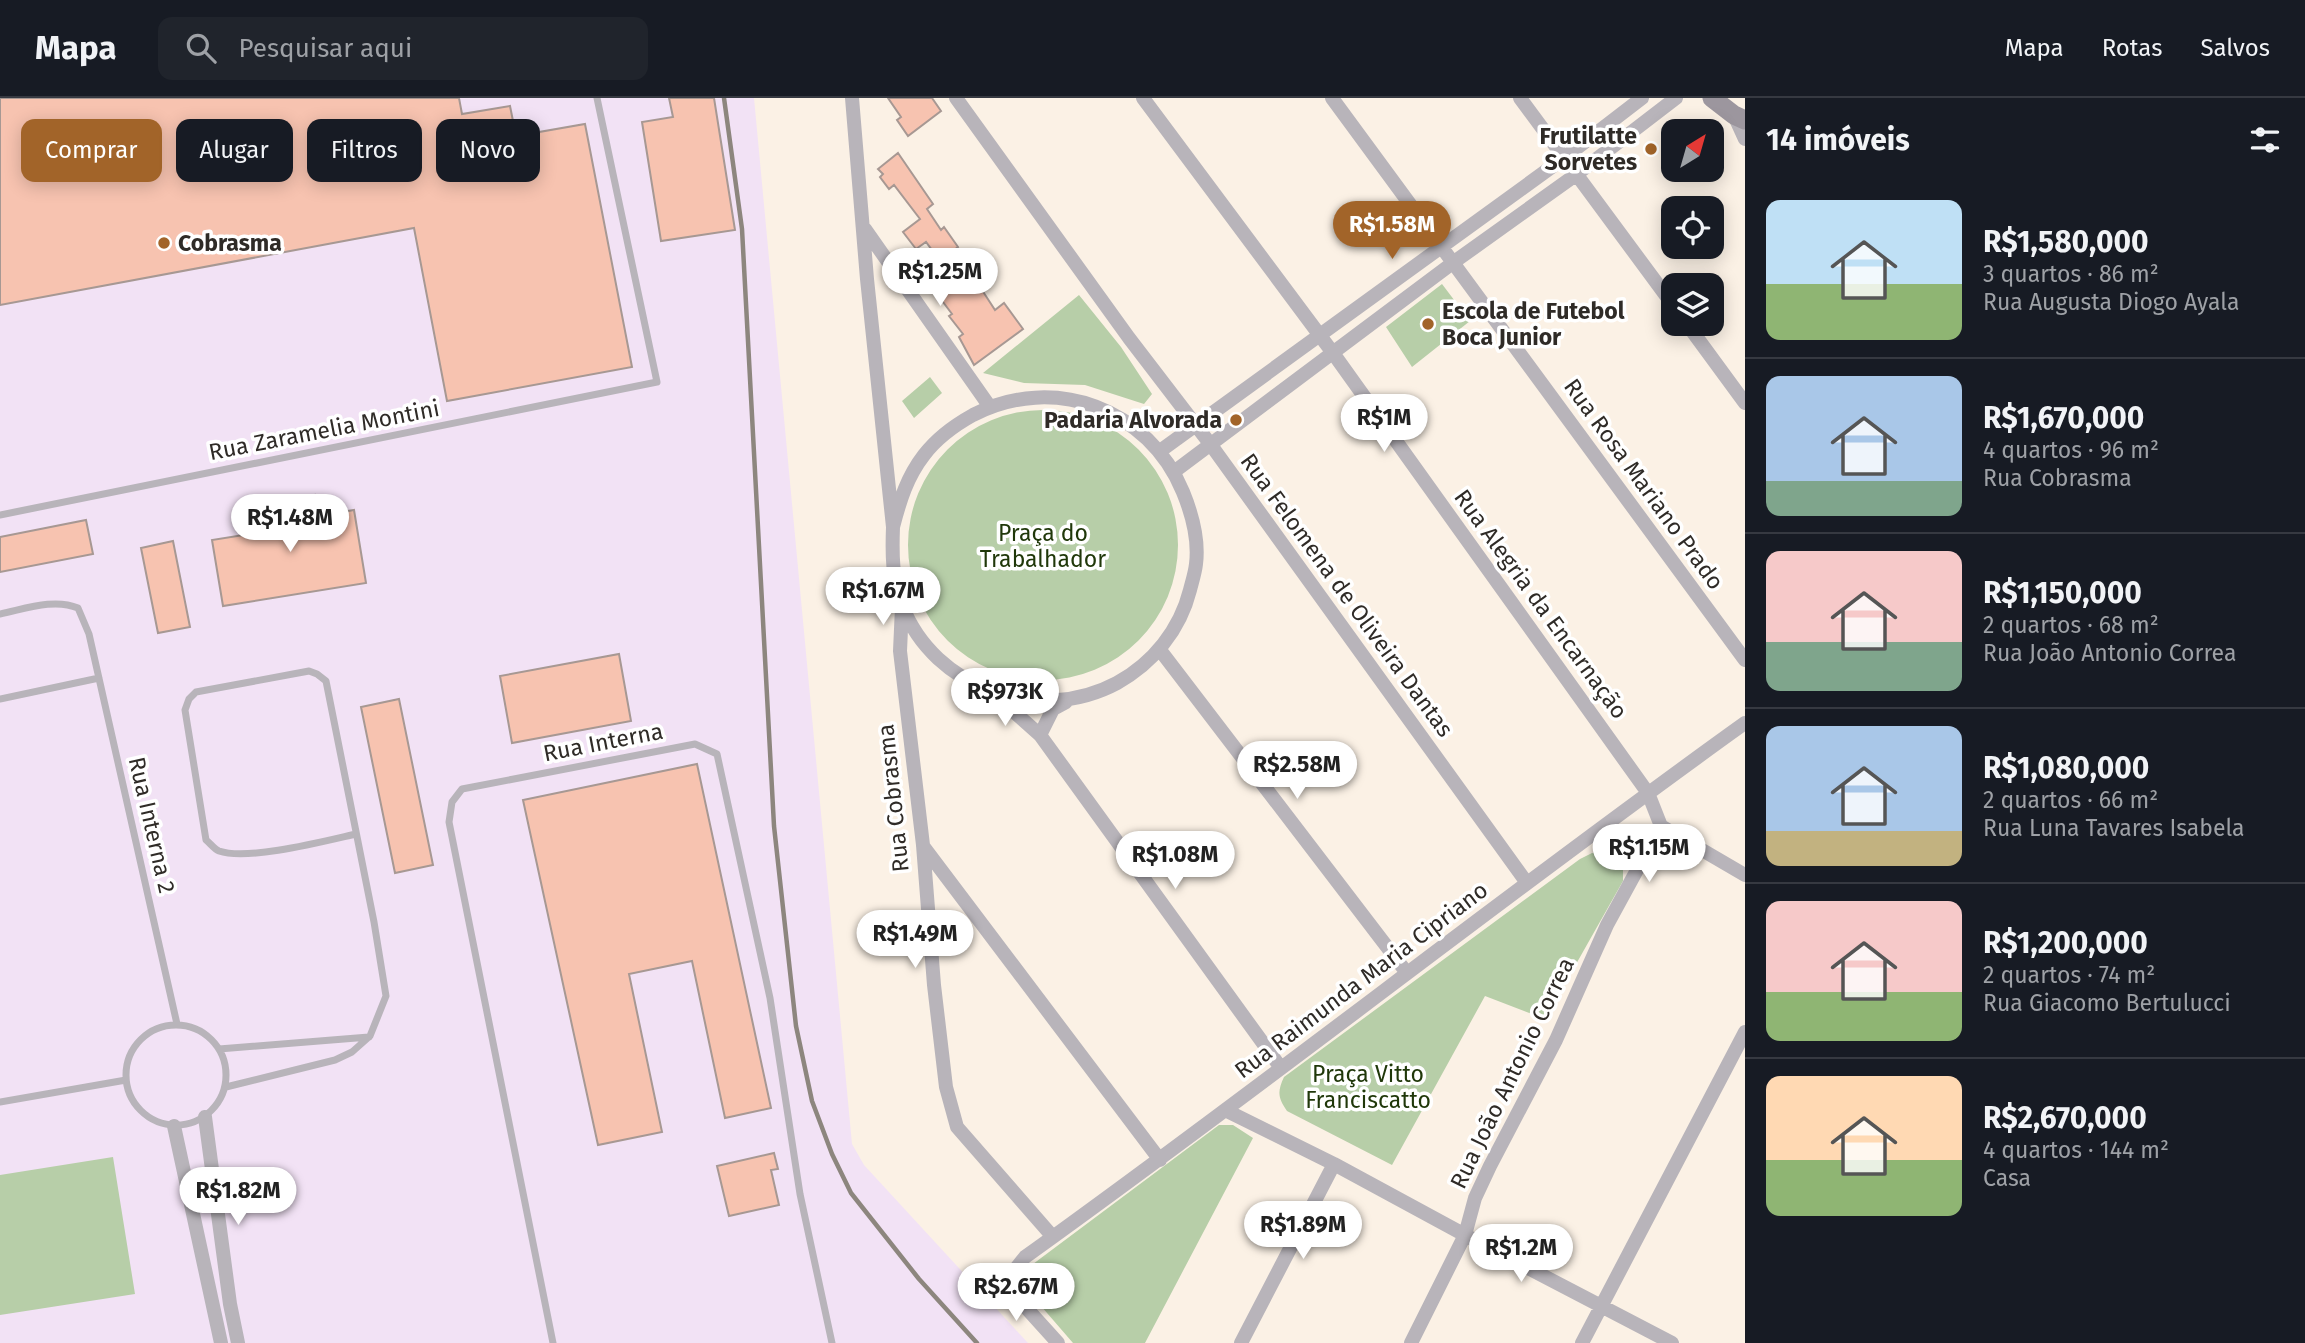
<!DOCTYPE html>
<html lang="pt">
<meta charset="utf-8">
<style>
body{margin:0;font-family:"Fira Sans",sans-serif;background:#20242c;color:#f1f3f6;height:100vh;display:flex;flex-direction:column;font-size:26px;white-space:nowrap}
*{box-sizing:border-box;margin:0}
p{font-size:23px;color:#9ea1a6}
.icon{flex:none;width:38px;height:38px;fill:none;stroke:currentColor;stroke-width:2;stroke-linecap:round;stroke-linejoin:round}
.map{position:relative;flex:1;overflow:hidden}
.sheet{display:flex;flex-direction:column;background:#171b24;width:560px}
.sheet>*{flex:none}
.hud{position:absolute;left:21px;top:21px;width:665px;height:63px;display:flex;gap:14px}
.needle{width:46px;rotate:37deg}
.fabs{position:absolute;left:1661px;top:21px;display:grid;gap:14px}
.fabs a{display:grid;place-items:center;width:63px;height:63px;border-radius:14px;background:#171b24;box-shadow:0 4px 18px #0003;font-size:35px}
.price{position:absolute;translate:-50% -60px;padding:0 16px;border-radius:24px;background:#fff;color:#222;font-size:23px;line-height:46px;filter:drop-shadow(0 2px 4px #0008)}
.price::after{content:'';position:absolute;left:50%;top:42px;width:21px;height:16px;margin-left:-10px;background:inherit;clip-path:polygon(0 0,100% 0,50% 100%)}
.price.selected{background:#a26429;color:#fff}
ul{padding:0;list-style:none}
li{display:flex;align-items:center;gap:21px;height:175px;padding:0 21px}
li+li{border-top:2px solid #363941}
li span{display:grid;place-items:center;flex:none;width:196px;height:140px;border-radius:14px;color:#555}
li>.icon{margin-inline-start:auto}
span .icon{width:84px;height:84px;fill:#fffc;stroke-width:1}
li b{font-size:30px}
h2{display:flex;justify-content:space-between;align-items:center;height:84px;padding:0 21px;font-size:30px}
.pill{padding:0 24px;border-radius:14px;background:#171b24;box-shadow:0 4px 18px #0003;font-size:24px;line-height:63px}
.pill.selected{background:#a26429;color:#fff}
header{display:flex;align-items:center;gap:42px;box-sizing:border-box;height:98px;padding:0 35px;background:#171b24;border-bottom:2px solid #363941}
header strong{font-size:33px}
nav{display:flex;gap:38px;margin-inline-start:auto;font-size:24px}
.search{width:490px;height:63px;background:#20242c;display:flex;align-items:center;gap:18px;box-sizing:border-box;padding:0 24px;border-radius:14px;color:#9ea1a6;font-size:26px}
main{display:flex;flex:1;min-height:0}
.map>svg:first-child{display:block}
.industrial{fill:#f2e2f5}
.green{fill:#b7cea8}
.building{fill:#f7c3b0;stroke:#a79893;stroke-width:2}
.lines{fill:none;stroke-linecap:round;stroke-linejoin:round}
.lane{stroke:#b8b4ba;stroke-width:7}
.street{stroke:#b8b4ba;stroke-width:14}
.secondary{stroke:#9c969e;stroke-width:19}
.rail{stroke:#8d867e;stroke-width:4.5}
.poi-dot{fill:#a26429;stroke:#fff;stroke-width:2.5}
.labels{text-anchor:middle;stroke-width:7;stroke-linejoin:round;paint-order:stroke}
.poi-label{font-size:23px;font-weight:bold;fill:#2f2b27;stroke:#fff;text-anchor:end}
.street-label{font-size:23px;fill:#2f2b27;stroke:#fff}
.park-label{font-size:23px;fill:#20380a;stroke:#fff}
</style>
<header>
<strong>Mapa</strong>
<div class="search"><svg class="icon" aria-label="search" viewBox="0 0 24 24"><circle cx="10" cy="10" r="6"/><path d="M15 15l6 6"/></svg>Pesquisar aqui</div>
<nav><a>Mapa</a><a>Rotas</a><a>Salvos</a></nav>
</header>
<main>
<div class="map">
<svg width="1745" height="1245" viewBox="0 0 1745 1245">
<rect width="100%" height="100%" fill="#fbf1e5"/>
<path class="industrial" d="M0,0H754L852,1046L864,1067L1028,1245H0Z"/>
<path class="green" d="M1442,186L1470,223L1412,269L1386,229Z
M1079,197L1121,249L1152,296L1144,306L1085,287L1024,285L983,275Z
M930,279L942,295L914,320L902,303Z
M908 447a135 135 0 1 1 270 0a135 135 0 1 1-270 0Z
M1592,755L1609,757L1623,767V783L1545,921L1485,898L1392,1067L1287,1013C1278,1000 1277,994 1284,979L1580,761Z
M1219,1027H1233L1253,1040L1145,1245H1073L1028,1193L1025,1180L1033,1166Z
M113,1059L135,1196L0,1217V1077Z"/>
<path class="building" d="M0,0H459L462,16L510,8L516,38L585,26L632,269L447,303L414,130L0,207Z
M669,0H714L735,132L661,143L642,24L673,19Z
M888,0H932L941,13L908,38L897,22L901,19Z
M898,55L933,106L927,111L941,132L944,129L958,149L950,155L966,176L973,171L984,185L980,189L995,212L1004,205L1023,231L974,267L959,239L963,236L949,218L952,216L922,176L940,163L926,144L916,151L903,134L920,121L894,87L889,91L880,79L883,76L878,71Z
M315,397L319,418L354,412L366,485L223,508L212,442L269,433L264,405Z
M86,422L93,456L0,474V439Z
M173,443L190,529L158,535L141,450Z
M619,556L631,623L512,645L500,578Z
M399,601L433,767L395,775L361,609Z
M697,666L771,1010L725,1020L692,863L629,876L662,1034L598,1047L523,702Z
M774,1055L778,1071L771,1072L779,1107L729,1118L717,1068Z"/>
<g class="lines">
<path class="lane" d="M0,417L657,284L597,0
M0,516C25,511 54,500 78,510L89,536L177,926
M0,601L99,580
M126 977a50 50 0 1 1 100 0a50 50 0 1 1-100 0Z
M219,951L369,939
M226,989L335,962L352,954L370,938L386,898L374,824L326,583L317,576L309,573L196,594L189,601L185,612L206,742C210,745 214,751 219,753C248,763 325,743 356,736
M0,1004L126,982
M553,1245L449,724L452,704L462,691L695,646L717,656L770,900L800,1096L832,1245"/>
<path class="street" d="M852,0L867,181L893,429C892,455 892,481 902,507C934,591 1039,627 1117,585C1153,565 1180,532 1190,492C1192,484 1195,475 1196,466C1199,442 1192,416 1183,394C1149,311 1054,275 973,317C955,327 937,340 924,357C907,379 900,402 893,429
M956,0L1129,240L1211,347L1527,785
M1143,0L1333,255L1648,695L1661,728L1745,777
M1332,0L1745,562
M1520,0L1673,207
M1734,17L1745,41
M865,131L990,309
M1687,226L1745,305
M1160,353L1564,60L1642,0
M1175,373L1454,164L1577,76L1676,0
M902,509L900,553L923,747L934,887L946,989L957,1029L1053,1139
M1160,552L1407,875
M995,597L1040,637L1281,970
M1040,637L1053,611L1066,604
M923,748L1160,1062
M1227,1013L1334,1066L1465,1137L1672,1245
M205,1019L230,1206L238,1245
M174,1028L221,1245
M1058,1245L1020,1203L1011,1182L1017,1169L1025,1159C1268,985 1502,799 1745,625
M1241,1245L1334,1066
M1411,1245L1465,1137L1475,1100L1490,1068L1556,942L1607,827L1661,728
M1582,1245L1745,934"/>
<path class="secondary" d="M1712,0L1734,17L1745,22"/>
<path class="rail" d="M724,0L742,131L774,728L796,928L812,1003L832,1056L851,1095L919,1181L977,1245"/>
</g>
<g class="poi-dot">
<circle cx="1651" cy="51" r="7"/>
<circle cx="164" cy="145" r="7"/>
<circle cx="1428" cy="226" r="7"/>
<circle cx="1236" cy="322" r="7"/>
</g>
<g class="labels">
<g class="poi-label">
<text x="1637" y="46">Frutilatte<tspan x="1637" dy="26">Sorvetes</tspan></text>
<text x="178" y="153" text-anchor="start">Cobrasma</text>
<text x="1442" y="221" text-anchor="start">Escola de Futebol<tspan x="1442" dy="26">Boca Junior</tspan></text>
<text x="1222" y="330">Padaria Alvorada</text>
</g>
<g class="street-label">
<text transform="translate(324 332) rotate(-11)" y="8">Rua Zaramelia Montini</text>
<text transform="translate(1644 386) rotate(54)" y="8">Rua Rosa Mariano Prado</text>
<text transform="translate(1347 497) rotate(54)" y="8">Rua Felomena de Oliveira Dantas</text>
<text transform="translate(1541 506) rotate(54)" y="8">Rua Alegria da Encarnação</text>
<text transform="translate(603 644) rotate(-11)" y="8">Rua Interna</text>
<text transform="translate(893 700) rotate(-96)" y="8">Rua Cobrasma</text>
<text transform="translate(152 727) rotate(77)" y="8">Rua Interna 2</text>
<text transform="translate(1361 882) rotate(-37)" y="8">Rua Raimunda Maria Cipriano</text>
<text transform="translate(1512 975) rotate(-64)" y="8">Rua João Antonio Correa</text>
</g>
<g class="park-label">
<text x="1043" y="443">Praça do<tspan x="1043" dy="26">Trabalhador</tspan></text>
<text x="1368" y="984">Praça Vitto<tspan x="1368" dy="26">Franciscatto</tspan></text>
</g>
</g>
</svg>
<div class="fabs">
<a><svg class="needle" viewBox="-14 -14 28 28"><path d="M0-13l5 13h-10z" fill="#e53935"/><path d="M0 13l5-13h-10z" fill="#9ea1a6"/></svg></a>
<a><svg class="icon" aria-label="locate" viewBox="0 0 24 24"><circle cx="12" cy="12" r="6"/><path d="M12 2v4M12 18v4M2 12h4M18 12h4"/></svg></a>
<a><svg class="icon" aria-label="layers" viewBox="0 0 24 24"><path d="M12 4l9 5-9 5-9-5zM3 14l9 5 9-5"/></svg></a>
</div>
<b class="price selected" style="left:1392px;top:163px">R$1.58M</b>
<b class="price" style="left:940px;top:210px">R$1.25M</b>
<b class="price" style="left:1384px;top:356px">R$1M</b>
<b class="price" style="left:290px;top:456px">R$1.48M</b>
<b class="price" style="left:883px;top:529px">R$1.67M</b>
<b class="price" style="left:1005px;top:630px">R$973K</b>
<b class="price" style="left:1297px;top:703px">R$2.58M</b>
<b class="price" style="left:1649px;top:786px">R$1.15M</b>
<b class="price" style="left:1175px;top:793px">R$1.08M</b>
<b class="price" style="left:915px;top:872px">R$1.49M</b>
<b class="price" style="left:238px;top:1129px">R$1.82M</b>
<b class="price" style="left:1303px;top:1163px">R$1.89M</b>
<b class="price" style="left:1521px;top:1186px">R$1.2M</b>
<b class="price" style="left:1016px;top:1225px">R$2.67M</b>
<div class="hud">
<a class="pill selected">Comprar</a>
<a class="pill">Alugar</a>
<a class="pill">Filtros</a>
<a class="pill">Novo</a>
</div>
</div>
<section class="sheet">
<h2>14 imóveis<svg class="icon" aria-label="filters" viewBox="0 0 24 24"><path d="M4 7h16M4 17h16"/><circle cx="9" cy="7" r="2"/><circle cx="15" cy="17" r="2"/></svg></h2>
<ul>
<li><span style="background:linear-gradient(#bfe0f5 60%,#8fb573 0)"><svg class="icon" aria-label="home" viewBox="0 0 24 24"><path d="M3 11l9-7 9 7M6 9v11h12V9"/></svg></span><div><b>R$1,580,000</b><p>3 quartos · 86 m²</p><p>Rua Augusta Diogo Ayala</p></div></li>
<li><span style="background:linear-gradient(#a9c7e8 75%,#7fa58c 0)"><svg class="icon" aria-label="home" viewBox="0 0 24 24"><path d="M3 11l9-7 9 7M6 9v11h12V9"/></svg></span><div><b>R$1,670,000</b><p>4 quartos · 96 m²</p><p>Rua Cobrasma</p></div></li>
<li><span style="background:linear-gradient(#f6c9c9 65%,#7fa58c 0)"><svg class="icon" aria-label="home" viewBox="0 0 24 24"><path d="M3 11l9-7 9 7M6 9v11h12V9"/></svg></span><div><b>R$1,150,000</b><p>2 quartos · 68 m²</p><p>Rua João Antonio Correa</p></div></li>
<li><span style="background:linear-gradient(#a9c7e8 75%,#c2b280 0)"><svg class="icon" aria-label="home" viewBox="0 0 24 24"><path d="M3 11l9-7 9 7M6 9v11h12V9"/></svg></span><div><b>R$1,080,000</b><p>2 quartos · 66 m²</p><p>Rua Luna Tavares Isabela</p></div></li>
<li><span style="background:linear-gradient(#f6c9c9 65%,#8fb573 0)"><svg class="icon" aria-label="home" viewBox="0 0 24 24"><path d="M3 11l9-7 9 7M6 9v11h12V9"/></svg></span><div><b>R$1,200,000</b><p>2 quartos · 74 m²</p><p>Rua Giacomo Bertulucci</p></div></li>
<li><span style="background:linear-gradient(#ffd9b3 60%,#8fb573 0)"><svg class="icon" aria-label="home" viewBox="0 0 24 24"><path d="M3 11l9-7 9 7M6 9v11h12V9"/></svg></span><div><b>R$2,670,000</b><p>4 quartos · 144 m²</p><p>Casa</p></div></li>
</ul>
</section>
</main>
